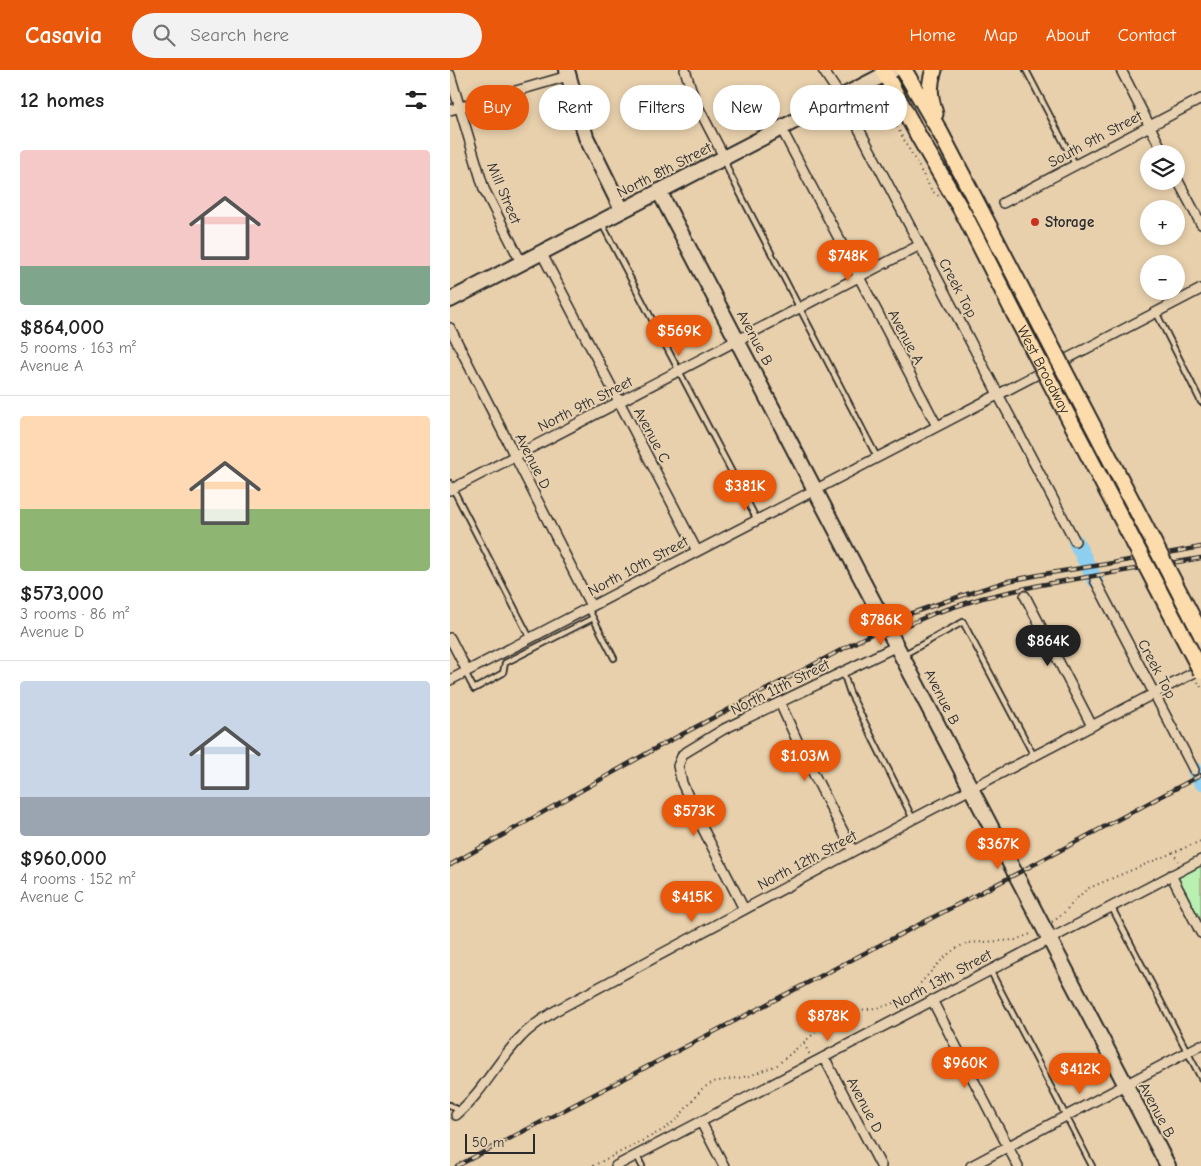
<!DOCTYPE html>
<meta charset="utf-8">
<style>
body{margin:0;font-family:"Comic Neue",sans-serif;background:#f2f2f2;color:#222;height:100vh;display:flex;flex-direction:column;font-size:19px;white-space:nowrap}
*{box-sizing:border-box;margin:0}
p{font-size:16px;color:#767676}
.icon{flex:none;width:28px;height:28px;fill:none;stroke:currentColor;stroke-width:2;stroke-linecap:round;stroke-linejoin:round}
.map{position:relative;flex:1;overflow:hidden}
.drawer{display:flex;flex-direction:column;background:#fff;width:450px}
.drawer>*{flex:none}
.top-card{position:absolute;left:15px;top:15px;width:475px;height:45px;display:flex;gap:10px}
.tools{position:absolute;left:690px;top:75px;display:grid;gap:10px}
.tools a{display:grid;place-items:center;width:45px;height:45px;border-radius:50%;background:#fff;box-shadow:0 2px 8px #0003;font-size:25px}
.scale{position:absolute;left:15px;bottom:12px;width:70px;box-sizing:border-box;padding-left:5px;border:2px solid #2b2b2b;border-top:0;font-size:14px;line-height:18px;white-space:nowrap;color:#2b2b2b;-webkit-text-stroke:4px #e7d1b0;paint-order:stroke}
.price{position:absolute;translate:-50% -42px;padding:0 11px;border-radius:18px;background:#ea580c;color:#fff;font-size:16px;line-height:32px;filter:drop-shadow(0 1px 2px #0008)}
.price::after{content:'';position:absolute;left:50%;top:30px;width:15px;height:11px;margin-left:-8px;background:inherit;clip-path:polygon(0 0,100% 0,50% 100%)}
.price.active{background:#222;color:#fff}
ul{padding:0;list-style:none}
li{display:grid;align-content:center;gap:10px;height:265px;padding:0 20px}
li+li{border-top:1px solid #e0e0e0}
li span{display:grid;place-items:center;height:155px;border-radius:5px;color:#555}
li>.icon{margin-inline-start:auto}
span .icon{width:90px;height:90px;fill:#fffc;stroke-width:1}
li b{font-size:21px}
h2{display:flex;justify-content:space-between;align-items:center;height:60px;padding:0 20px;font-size:21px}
.chip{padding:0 18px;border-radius:22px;background:#fff;box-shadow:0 2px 8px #0003;font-size:18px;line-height:45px}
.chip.active{background:#ea580c;color:#fff}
header{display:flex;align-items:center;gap:30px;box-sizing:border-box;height:70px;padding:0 25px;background:#ea580c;color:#fff}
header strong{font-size:24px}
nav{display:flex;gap:28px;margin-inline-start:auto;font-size:18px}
.search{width:350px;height:45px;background:#f2f2f2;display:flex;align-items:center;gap:12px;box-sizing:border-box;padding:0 18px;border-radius:28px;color:#767676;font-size:19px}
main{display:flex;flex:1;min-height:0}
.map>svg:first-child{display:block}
.green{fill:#b9efb0;stroke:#728d6e}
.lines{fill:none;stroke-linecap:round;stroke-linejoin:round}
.river{stroke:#8ecfef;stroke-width:16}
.lane-casing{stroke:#2b2b2b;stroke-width:8}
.street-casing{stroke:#2b2b2b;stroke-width:12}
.secondary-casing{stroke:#2b2b2b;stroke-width:18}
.primary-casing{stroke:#2b2b2b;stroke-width:19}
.path{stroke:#2b2b2b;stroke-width:2;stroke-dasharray:1 4;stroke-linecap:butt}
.lane{stroke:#e7d1b0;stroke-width:4.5}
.street{stroke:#e7d1b0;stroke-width:9}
.secondary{stroke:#e7d1b0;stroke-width:14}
.primary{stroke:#fcdcac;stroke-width:15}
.rail-casing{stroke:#2b2b2b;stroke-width:4.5}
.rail{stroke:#e7d1b0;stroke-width:2.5;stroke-dasharray:8;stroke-linecap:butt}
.primary-bridge-casing{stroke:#2b2b2b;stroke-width:19;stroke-linecap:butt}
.path-bridge{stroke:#2b2b2b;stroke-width:2;stroke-dasharray:1 4;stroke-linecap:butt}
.primary-bridge{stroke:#fcdcac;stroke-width:15}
.poi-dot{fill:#c8321e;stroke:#e7d1b0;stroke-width:2}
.labels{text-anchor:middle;stroke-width:4;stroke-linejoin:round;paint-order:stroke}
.street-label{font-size:15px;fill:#2b2b2b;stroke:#e7d1b0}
.poi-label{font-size:15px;font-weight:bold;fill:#2b2b2b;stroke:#e7d1b0;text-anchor:start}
</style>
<header>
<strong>Casavia</strong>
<div class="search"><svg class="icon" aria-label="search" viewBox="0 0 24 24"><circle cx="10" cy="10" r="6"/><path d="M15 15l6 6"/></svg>Search here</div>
<nav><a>Home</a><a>Map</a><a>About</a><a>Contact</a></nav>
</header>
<main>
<section class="drawer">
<h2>12 homes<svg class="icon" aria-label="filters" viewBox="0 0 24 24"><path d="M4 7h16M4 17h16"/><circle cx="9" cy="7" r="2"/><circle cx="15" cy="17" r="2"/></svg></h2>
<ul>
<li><span style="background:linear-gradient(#f6c9c9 75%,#7fa58c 0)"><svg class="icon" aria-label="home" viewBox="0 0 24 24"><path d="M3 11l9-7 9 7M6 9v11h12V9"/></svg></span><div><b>$864,000</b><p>5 rooms · 163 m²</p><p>Avenue A</p></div></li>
<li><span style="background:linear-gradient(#ffd9b3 60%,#8fb573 0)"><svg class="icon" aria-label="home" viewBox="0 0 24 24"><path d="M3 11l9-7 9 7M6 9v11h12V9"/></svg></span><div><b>$573,000</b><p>3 rooms · 86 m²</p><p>Avenue D</p></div></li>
<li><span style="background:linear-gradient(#c9d6e8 75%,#9aa5b1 0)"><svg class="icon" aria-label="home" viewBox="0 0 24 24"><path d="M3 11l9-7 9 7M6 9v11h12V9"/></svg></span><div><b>$960,000</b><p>4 rooms · 152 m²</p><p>Avenue C</p></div></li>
</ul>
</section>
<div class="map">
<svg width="751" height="1096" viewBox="0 0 751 1096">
<rect width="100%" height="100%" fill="#e8d0ac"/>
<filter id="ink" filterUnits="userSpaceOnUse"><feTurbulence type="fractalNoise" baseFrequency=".02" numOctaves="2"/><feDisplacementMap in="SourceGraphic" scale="10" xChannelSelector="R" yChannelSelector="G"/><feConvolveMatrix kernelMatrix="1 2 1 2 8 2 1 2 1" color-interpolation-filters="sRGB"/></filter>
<g filter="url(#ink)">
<path class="green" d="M751,795V851L728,807Z"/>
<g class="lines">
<path class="river" d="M626,472L645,510
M745,700L751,712"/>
<defs>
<path id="lane" d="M576,0L625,94
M275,91L279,102L427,387
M152,154L307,450
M706,242L751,332
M0,413L80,568
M138,538L164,588
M453,585L513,552L584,686
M15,602L24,619L53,603L55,593L143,548
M393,602L400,623L463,749
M661,836L751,1008
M540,900L642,1096
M0,1035L10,1042
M187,1086L192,1096"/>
<path id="street" d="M235,0L245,31L274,87
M373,0L398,38L625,471
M671,0L714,84
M0,5L34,119L71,192
M0,40L118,6
M331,58L487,356
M726,107L751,154
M553,133L751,29
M91,182L247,481
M0,258L141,536
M0,420L470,175
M645,510L744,700
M575,526L642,656
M0,568L17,601
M0,610C250,478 501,350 751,219
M330,633L350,677L403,781
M721,805L751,863
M294,839L251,755L232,713L228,696L233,684L274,659L447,576
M482,930L568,1096
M374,987L431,1096
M6,1045C32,1023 47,992 71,967C81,956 93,949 105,941L463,749L751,599
M251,1052L274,1096
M166,1096L751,790
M521,1096L751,975"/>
<path id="secondary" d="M117,0L136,67L172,140
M209,121L718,1096
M0,230L443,0"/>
<path id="primary" d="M433,0L469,67L516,148L564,243
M454,0L490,62L580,235
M484,0C478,16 480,28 485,44"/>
</defs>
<use href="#lane" class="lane-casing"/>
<use href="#street" class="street-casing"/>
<use href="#secondary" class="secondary-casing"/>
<use href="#primary" class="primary-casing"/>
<path class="path" d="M435,30V35L482,121L490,127
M723,782L728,791
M602,852C617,843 625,827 639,818L751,771
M354,974L360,985
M143,1096L213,1060L227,1049L252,1019L263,1012L299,1006L327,995L386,945C409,937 431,942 453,928C477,913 490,882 518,873L565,870L583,863"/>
<use href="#lane" class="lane"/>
<use href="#street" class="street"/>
<use href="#secondary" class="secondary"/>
<use href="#primary" class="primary"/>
<defs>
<path id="rail" d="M432,566L485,543L532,528L590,515L751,488
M0,795L208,677L459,544L511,526L558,511L594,504L657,494L751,477
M7,1096L566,804L751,705"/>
</defs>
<use href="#rail" class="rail-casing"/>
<use href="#rail" class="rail"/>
<defs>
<g id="primary-bridge">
<path d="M580,235L751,564"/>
<path id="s1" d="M564,243L751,601"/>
</g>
</defs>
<use href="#primary-bridge" class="primary-bridge-casing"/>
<path class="path-bridge" d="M748,612L751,617"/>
<use href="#primary-bridge" class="primary-bridge"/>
</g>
</g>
<circle class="poi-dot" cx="585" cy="152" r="5"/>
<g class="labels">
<g class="street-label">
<text transform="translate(645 69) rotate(-28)" y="5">South 9th Street</text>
<text transform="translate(214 100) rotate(-27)" y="5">North 8th Street</text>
<text transform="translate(54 123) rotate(67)" y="5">Mill Street</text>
<text transform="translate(508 218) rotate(62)" y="5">Creek Top</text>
<text transform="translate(456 267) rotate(62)" y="5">Avenue A</text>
<text transform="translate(305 268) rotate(62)" y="5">Avenue B</text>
<text dy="5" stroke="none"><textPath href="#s1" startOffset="64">West Broadway</textPath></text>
<text transform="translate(135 334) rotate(-27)" y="5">North 9th Street</text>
<text transform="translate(202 365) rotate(62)" y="5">Avenue C</text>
<text transform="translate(83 391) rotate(63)" y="5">Avenue D</text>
<text transform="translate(188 496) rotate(-28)" y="5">North 10th Street</text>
<text transform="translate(707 599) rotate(62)" y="5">Creek Top</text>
<text transform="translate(330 617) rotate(-26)" y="5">North 11th Street</text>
<text transform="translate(492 627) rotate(63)" y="5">Avenue B</text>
<text transform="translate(357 790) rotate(-28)" y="5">North 12th Street</text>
<text transform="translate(492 909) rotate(-28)" y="5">North 13th Street</text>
<text transform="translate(415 1035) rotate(62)" y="5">Avenue D</text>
<text transform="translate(707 1040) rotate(62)" y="5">Avenue B</text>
</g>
<g class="poi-label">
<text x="595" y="157">Storage</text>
</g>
</g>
</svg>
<div class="tools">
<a><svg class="icon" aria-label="layers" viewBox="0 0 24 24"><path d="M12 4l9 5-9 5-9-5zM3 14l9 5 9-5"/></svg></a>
<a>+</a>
<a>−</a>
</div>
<div class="scale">50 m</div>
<b class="price" style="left:398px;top:212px">$748K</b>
<b class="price" style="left:229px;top:287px">$569K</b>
<b class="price" style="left:295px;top:442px">$381K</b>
<b class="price" style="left:431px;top:576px">$786K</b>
<b class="price active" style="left:598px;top:597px">$864K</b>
<b class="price" style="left:355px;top:712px">$1.03M</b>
<b class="price" style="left:244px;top:767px">$573K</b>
<b class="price" style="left:548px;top:800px">$367K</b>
<b class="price" style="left:242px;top:853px">$415K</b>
<b class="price" style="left:378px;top:972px">$878K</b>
<b class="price" style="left:515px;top:1019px">$960K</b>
<b class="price" style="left:630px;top:1025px">$412K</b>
<div class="top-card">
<a class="chip active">Buy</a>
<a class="chip">Rent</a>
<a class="chip">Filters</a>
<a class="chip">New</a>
<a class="chip">Apartment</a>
</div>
</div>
</main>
